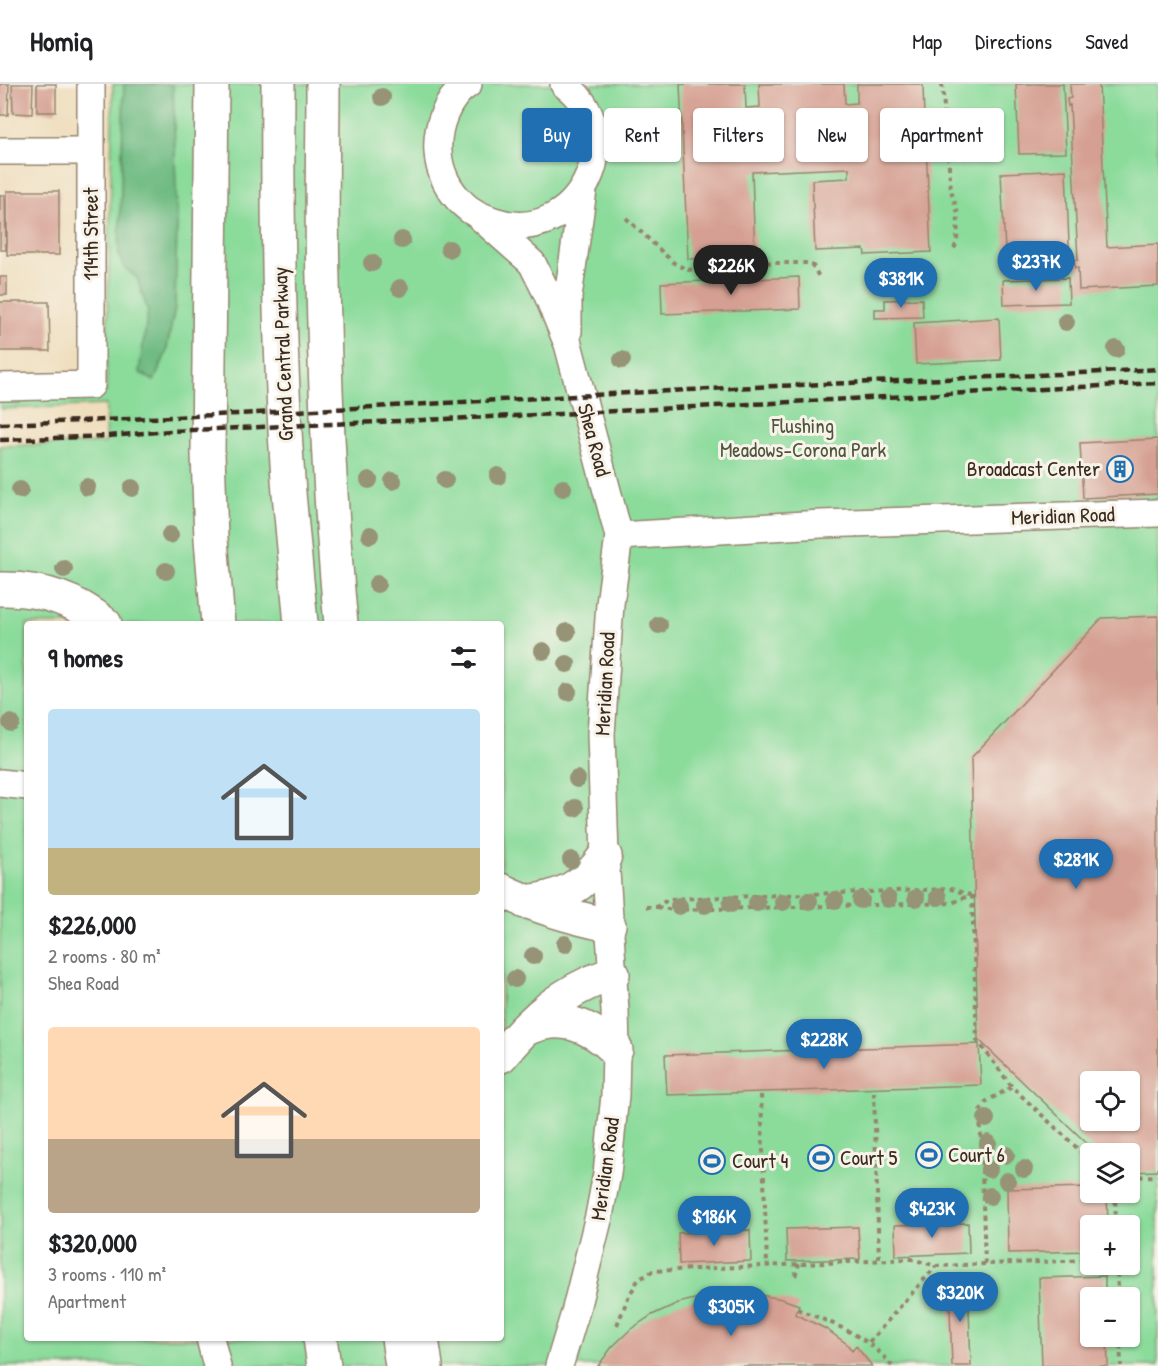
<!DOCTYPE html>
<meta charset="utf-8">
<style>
body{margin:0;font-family:"Patrick Hand",sans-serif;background:#f2f2f2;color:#202124;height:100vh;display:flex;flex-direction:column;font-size:22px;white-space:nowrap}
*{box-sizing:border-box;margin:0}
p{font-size:20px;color:#757577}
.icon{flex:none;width:33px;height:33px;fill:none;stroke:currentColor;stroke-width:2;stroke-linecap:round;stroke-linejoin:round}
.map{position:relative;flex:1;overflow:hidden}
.details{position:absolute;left:24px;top:537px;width:480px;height:720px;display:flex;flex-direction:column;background:#fff;border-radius:6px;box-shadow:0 2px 4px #0004}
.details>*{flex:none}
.hud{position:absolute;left:522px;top:24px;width:546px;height:54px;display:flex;gap:12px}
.tools{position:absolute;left:1080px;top:987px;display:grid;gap:12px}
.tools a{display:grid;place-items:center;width:60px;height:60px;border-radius:6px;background:#fff;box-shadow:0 2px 4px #0004;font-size:30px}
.price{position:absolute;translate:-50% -51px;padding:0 14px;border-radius:21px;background:#1f6fb2;color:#fff;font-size:20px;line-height:39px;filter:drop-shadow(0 2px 3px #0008)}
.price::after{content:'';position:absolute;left:50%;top:36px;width:18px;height:14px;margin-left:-9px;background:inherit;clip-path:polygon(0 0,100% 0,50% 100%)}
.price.current{background:#222;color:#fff}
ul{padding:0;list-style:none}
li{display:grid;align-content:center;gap:12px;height:318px;padding:0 24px}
li span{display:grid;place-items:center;height:186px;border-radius:6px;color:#555}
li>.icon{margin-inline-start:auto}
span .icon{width:108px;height:108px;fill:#fffc;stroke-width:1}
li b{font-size:26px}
h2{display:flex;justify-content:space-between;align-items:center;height:72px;padding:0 24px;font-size:26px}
.tag{padding:0 21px;border-radius:6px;background:#fff;box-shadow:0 2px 4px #0004;font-size:21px;line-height:54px}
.tag.current{background:#1f6fb2;color:#fff}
header{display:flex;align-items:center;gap:36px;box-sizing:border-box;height:84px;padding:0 30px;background:#fff;border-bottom:2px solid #e0e0e0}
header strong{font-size:28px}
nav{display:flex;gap:33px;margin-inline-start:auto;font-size:21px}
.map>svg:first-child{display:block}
.green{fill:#8bdb9b;stroke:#63825c;stroke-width:1.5;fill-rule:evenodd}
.forest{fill:#70bb83;stroke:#567250;stroke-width:1.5}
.building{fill:#d5a093;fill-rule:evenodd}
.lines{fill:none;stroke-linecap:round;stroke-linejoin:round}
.minor-casing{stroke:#95846e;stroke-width:30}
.motorway-casing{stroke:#95846e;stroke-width:36}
.path{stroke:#95846e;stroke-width:4;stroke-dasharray:4.5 4.5;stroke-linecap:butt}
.minor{stroke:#fff;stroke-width:27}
.motorway{stroke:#fff;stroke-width:33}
.rail{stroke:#3b2a1e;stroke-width:4.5;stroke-dasharray:9 4.5;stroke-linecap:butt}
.tree{fill:#979377}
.labels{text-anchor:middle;stroke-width:6;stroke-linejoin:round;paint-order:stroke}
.street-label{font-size:21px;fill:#3b2a1e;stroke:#f7f3e8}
.park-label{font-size:21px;fill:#4f563d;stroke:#f7f3e8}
.poi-label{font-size:21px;fill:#3b2a1e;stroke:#f7f3e8;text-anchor:start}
</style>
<header>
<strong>Homiq</strong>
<nav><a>Map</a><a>Directions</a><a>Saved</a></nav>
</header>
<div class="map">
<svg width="1158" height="1282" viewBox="0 0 1158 1282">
<rect width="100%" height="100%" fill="#f7f3e8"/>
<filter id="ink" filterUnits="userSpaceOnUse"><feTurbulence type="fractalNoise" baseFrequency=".0167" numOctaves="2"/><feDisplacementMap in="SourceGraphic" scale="12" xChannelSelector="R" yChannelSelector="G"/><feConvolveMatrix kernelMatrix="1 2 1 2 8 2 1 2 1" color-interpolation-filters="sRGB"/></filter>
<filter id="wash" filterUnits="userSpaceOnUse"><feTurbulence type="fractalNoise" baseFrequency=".008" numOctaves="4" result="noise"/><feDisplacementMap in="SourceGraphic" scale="24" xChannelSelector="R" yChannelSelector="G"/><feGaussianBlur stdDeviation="1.35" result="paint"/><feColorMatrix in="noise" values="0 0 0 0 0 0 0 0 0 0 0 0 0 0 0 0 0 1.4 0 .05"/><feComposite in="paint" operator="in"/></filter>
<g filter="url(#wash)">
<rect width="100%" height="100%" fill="#efdebd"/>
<path class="green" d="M113,0H1158V1282H0V362L105,359L106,321L0,325V313L106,308ZM27,540H501V1254H27ZM1090,998H1130V1036H1090ZM1090,1070H1130V1108H1090ZM1090,1142H1130V1180H1090ZM1090,1214H1130V1252H1090Z"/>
<path class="forest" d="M124,0H173L177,140L175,223L166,269L154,297L139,288L148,227L137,194L123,182L119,170Z"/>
<g id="blocks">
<path class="building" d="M0,0H9L8,31H0Z
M12,0H33L32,30L13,29Z
M37,0H56V28H37Z
M680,0H745L746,24L760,23L759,0H844L845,20L857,19V0H923L924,35L945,34L946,61L926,62L931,168L865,171L864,165L815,167L812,96L849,94V84L752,88L755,172L688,175Z
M1016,0H1063L1066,69L1019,70Z
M1070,0H1099L1107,163L1158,160V202L1079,206L1078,184H1075L1074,176H1078L1070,21L1068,22L1067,15L1071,14Z
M1066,86L1070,184L1006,186L1001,89Z
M7,107H59V171H7Z
M0,111H5L6,166H0Z
M0,193H7V211H0Z
M799,193L800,225L662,230L661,199Z
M1068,194L1069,219L1004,221L1003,196Z
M922,215L923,233L875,234V225H885V216Z
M0,218H49L50,267H0Z
M999,234L1001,276L916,280L914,239Z
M1158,355V410L1083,414L1080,359Z
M1158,532V1087L1130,1088V1070H1098L978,955L971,674L1102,534ZM1090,998H1130V1036H1090Z
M979,960L981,1001L667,1011L665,971Z
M1090,1103V1108H1107L1108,1142H1090V1167L1008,1169L1007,1105Z
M968,1139L969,1169L896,1172L895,1141Z
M858,1143L860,1175L787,1177L786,1145Z
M750,1146L751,1177L679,1180L678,1149Z
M1131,1161H1138V1169H1131Z
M1105,1192V1214H1090V1252H1107L1108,1282H1042L1039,1194Z
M968,1196L971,1282H952L949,1197Z
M729,1210H755L782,1215L799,1221L795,1230L826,1245L847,1260L852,1267L856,1262L872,1282H598L612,1263L631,1245L652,1231L678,1219L703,1213Z"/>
</g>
</g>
<g filter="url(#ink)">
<use href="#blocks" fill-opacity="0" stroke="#95846e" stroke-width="1.5"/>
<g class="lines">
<defs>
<path id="minor" d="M468,0C447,14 436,43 438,68C439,88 449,107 463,120C472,129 482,133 494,137C576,165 634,53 564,0
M0,67H90
M480,133L532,179L547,209L568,260L619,452L610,520L601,650L605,772L615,927L616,966L615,1011L607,1090L599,1132L575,1229L559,1282
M568,247V213L583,106
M0,303L91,301V0
M619,452L821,440L1158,429
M0,699L27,702
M210,1254L217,1282"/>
<path id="motorway" d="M212,0L208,369L211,455L218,540
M278,0C277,136 279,273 289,409C293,453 297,496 301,540
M323,0C323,65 321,130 323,195C325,310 330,425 341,540
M0,505C39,504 74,514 105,540
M501,806C536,823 571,833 609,841
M525,818C563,814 583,803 605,772
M524,946C559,928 590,941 616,966
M501,972C525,943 552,916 587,900C595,896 604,893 613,890
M320,1254L324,1282
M398,1254L402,1282
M422,1254L426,1282"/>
</defs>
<use href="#minor" class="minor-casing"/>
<use href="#motorway" class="motorway-casing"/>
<path class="path" d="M942,0L951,106L958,130L957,158L954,165
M626,134L674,179L688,186L694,185L718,176L753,175L771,179H808L813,182L819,193
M972,811L977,956L1012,1003L1090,1076
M646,823H656L669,815L951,805L970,811L974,810
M657,823L673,826L952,819L970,811
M874,1008L879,1176
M761,1011L767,1181
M1130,1093L1158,1092
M1115,1108L1116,1142
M985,1180L980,1027L987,1017L1012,1003
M1117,1180L1118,1214
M795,1192L799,1180
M797,1225C832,1239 869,1252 892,1282
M617,1241L628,1214L638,1196L653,1187L912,1175L936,1182L1090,1176
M1120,1252L1121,1282
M869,1258L936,1182"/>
<use href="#minor" class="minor"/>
<use href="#motorway" class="motorway"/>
<path class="rail" d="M0,340C204,333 407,321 611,310C793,300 976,295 1158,285
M0,356L108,352L170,347L559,330L1158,299"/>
</g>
<g class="tree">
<circle cx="382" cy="13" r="9"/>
<circle cx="402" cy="156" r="9"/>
<circle cx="449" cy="165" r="9"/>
<circle cx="372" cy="179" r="9"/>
<circle cx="400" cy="204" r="9"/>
<circle cx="1066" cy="238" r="9"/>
<circle cx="1116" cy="265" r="9"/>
<circle cx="622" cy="276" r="9"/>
<circle cx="498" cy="392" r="9"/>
<circle cx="369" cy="396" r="9"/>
<circle cx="445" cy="396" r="9"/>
<circle cx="393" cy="397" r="9"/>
<circle cx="87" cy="403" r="9"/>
<circle cx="132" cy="404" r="9"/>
<circle cx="563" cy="404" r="9"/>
<circle cx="20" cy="406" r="9"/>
<circle cx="170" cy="451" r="9"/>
<circle cx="370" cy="451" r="9"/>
<circle cx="64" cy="485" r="9"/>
<circle cx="166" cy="487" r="9"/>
<circle cx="377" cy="500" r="9"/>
<circle cx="659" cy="541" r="9"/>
<circle cx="567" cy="548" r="9"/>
<circle cx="543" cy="567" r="9"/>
<circle cx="567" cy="580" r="9"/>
<circle cx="568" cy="608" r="9"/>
<circle cx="11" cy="639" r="9"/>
<circle cx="577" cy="695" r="9"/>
<circle cx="575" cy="724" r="9"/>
<circle cx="571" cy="776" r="9"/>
<circle cx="938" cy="813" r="9"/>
<circle cx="916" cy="814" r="9"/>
<circle cx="888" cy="815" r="9"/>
<circle cx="835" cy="816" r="9"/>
<circle cx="861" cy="816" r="9"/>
<circle cx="809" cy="817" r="9"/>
<circle cx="783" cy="818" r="9"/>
<circle cx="757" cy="819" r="9"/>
<circle cx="731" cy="820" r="9"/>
<circle cx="705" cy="821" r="9"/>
<circle cx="679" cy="822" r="9"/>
<circle cx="565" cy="860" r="9"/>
<circle cx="533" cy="872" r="9"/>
<circle cx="515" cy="895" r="9"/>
<circle cx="986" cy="1035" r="9"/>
<circle cx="988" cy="1059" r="9"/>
<circle cx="1006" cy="1071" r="9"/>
<circle cx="989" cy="1085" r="9"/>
<circle cx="1024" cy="1085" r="9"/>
<circle cx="1007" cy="1097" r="9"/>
<circle cx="990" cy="1112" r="9"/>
</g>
</g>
<defs>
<symbol id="building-ring" viewBox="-11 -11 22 22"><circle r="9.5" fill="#f7f3e8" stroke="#1f6fb2" stroke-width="1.5"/><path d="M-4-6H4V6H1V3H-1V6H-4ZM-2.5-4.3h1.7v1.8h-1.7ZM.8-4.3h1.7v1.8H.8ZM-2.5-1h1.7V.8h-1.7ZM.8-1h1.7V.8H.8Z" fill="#1f6fb2"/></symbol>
<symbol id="stadium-ring" viewBox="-11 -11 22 22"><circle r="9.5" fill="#f7f3e8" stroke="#1f6fb2" stroke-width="1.5"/><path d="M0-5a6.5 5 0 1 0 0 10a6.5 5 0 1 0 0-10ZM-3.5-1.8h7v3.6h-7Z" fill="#1f6fb2"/></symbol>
</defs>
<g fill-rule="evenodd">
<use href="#building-ring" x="1105" y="370" width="30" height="30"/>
<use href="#stadium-ring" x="914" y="1056" width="30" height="30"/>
<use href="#stadium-ring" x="806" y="1059" width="30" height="30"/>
<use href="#stadium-ring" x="697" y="1062" width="30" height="30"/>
</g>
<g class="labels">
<g class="street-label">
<text transform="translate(91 150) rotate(-90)" y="7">114th Street</text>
<text transform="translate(283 270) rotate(-92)" y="7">Grand Central Parkway</text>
<text transform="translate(594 356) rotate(75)" y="7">Shea Road</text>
<text transform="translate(1063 432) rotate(-2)" y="7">Meridian Road</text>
<text transform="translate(605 600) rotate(-87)" y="7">Meridian Road</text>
<text transform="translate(605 1085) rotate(-82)" y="7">Meridian Road</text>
</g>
<g class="park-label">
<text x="803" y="349">Flushing<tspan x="803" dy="24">Meadows-Corona Park</tspan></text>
</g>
<g class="poi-label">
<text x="1100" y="392" text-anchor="end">Broadcast Center</text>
<text x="948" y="1078">Court 6</text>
<text x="840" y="1081">Court 5</text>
<text x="732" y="1084">Court 4</text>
</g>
</g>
</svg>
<div class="tools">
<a><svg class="icon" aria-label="locate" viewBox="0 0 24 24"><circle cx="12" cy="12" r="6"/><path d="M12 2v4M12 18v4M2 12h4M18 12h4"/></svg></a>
<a><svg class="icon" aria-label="layers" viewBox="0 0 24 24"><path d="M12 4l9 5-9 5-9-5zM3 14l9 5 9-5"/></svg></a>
<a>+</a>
<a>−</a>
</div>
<b class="price" style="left:1036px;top:208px">$237K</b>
<b class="price current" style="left:731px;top:212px">$226K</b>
<b class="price" style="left:901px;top:225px">$381K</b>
<b class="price" style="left:1076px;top:806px">$281K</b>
<b class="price" style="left:824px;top:986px">$228K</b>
<b class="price" style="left:932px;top:1155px">$423K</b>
<b class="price" style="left:714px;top:1163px">$186K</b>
<b class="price" style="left:960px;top:1239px">$320K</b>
<b class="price" style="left:731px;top:1253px">$305K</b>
<div class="hud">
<a class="tag current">Buy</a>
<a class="tag">Rent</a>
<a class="tag">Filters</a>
<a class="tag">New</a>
<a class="tag">Apartment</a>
</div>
<section class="details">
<h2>9 homes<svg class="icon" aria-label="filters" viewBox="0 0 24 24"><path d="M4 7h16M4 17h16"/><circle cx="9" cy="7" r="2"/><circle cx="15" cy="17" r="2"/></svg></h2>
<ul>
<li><span style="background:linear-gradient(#bfe0f5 75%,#c2b280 0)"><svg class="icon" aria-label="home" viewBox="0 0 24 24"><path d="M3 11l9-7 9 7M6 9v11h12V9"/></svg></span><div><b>$226,000</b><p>2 rooms · 80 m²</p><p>Shea Road</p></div></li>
<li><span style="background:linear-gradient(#ffd9b3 60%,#b9a48a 0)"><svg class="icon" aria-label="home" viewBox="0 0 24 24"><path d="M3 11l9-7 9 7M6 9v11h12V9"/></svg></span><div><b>$320,000</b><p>3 rooms · 110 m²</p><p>Apartment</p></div></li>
</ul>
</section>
</div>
